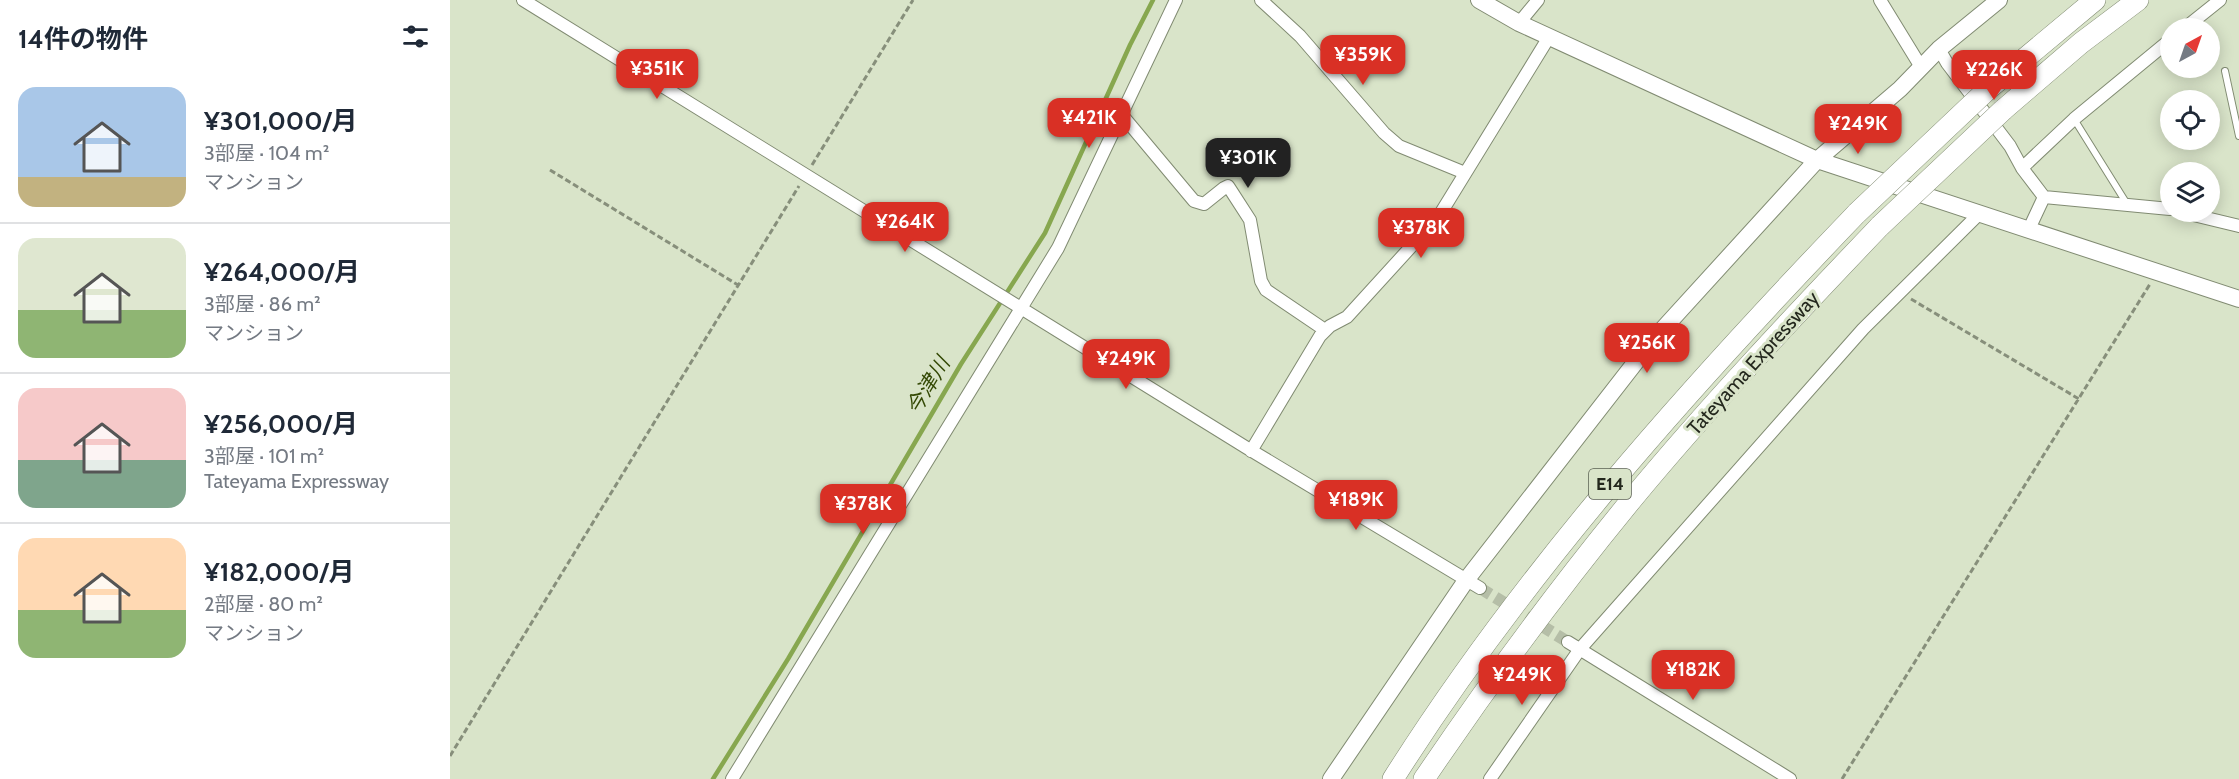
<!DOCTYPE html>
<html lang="ja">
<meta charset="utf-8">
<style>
body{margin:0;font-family:Cabin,"Noto Sans JP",sans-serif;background:#f2f2f3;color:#1f2937;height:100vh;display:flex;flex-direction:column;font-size:22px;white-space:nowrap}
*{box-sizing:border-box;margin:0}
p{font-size:20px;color:#747a83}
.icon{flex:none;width:33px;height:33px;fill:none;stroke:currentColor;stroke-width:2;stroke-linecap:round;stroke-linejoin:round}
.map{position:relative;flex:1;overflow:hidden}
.panel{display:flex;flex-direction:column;background:#fff;width:450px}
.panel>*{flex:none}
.needle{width:39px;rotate:40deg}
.buttons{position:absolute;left:1710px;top:18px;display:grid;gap:12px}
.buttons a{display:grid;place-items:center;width:60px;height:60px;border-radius:50%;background:#fff;box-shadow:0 3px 15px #0003;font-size:30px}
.price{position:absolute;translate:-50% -51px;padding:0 14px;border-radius:12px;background:#d93025;color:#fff;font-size:20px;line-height:39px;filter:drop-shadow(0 2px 3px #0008)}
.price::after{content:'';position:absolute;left:50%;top:36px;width:18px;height:14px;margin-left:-9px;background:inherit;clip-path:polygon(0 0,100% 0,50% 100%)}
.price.active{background:#222;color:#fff}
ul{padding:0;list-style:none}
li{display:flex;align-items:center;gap:18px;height:150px;padding:0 18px}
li+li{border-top:2px solid #e0e1e3}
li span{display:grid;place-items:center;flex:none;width:168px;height:120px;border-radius:18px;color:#555}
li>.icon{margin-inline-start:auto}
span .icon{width:72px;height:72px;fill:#fffc;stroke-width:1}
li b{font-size:26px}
h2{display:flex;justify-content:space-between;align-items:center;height:72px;padding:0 18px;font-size:26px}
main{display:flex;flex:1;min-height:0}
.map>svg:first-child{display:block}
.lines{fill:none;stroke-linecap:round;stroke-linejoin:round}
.stream{stroke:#87a74f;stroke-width:4.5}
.street-tunnel{stroke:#b5bea7;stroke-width:12;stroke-dasharray:12 6;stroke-linecap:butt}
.lane-casing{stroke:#818b72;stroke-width:8}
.street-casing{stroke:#818b72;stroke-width:14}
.secondary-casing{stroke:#818b72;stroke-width:18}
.highway-casing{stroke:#818b72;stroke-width:22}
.path{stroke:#878f7b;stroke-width:3;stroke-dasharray:6 3;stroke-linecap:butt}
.lane{stroke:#fff;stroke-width:6}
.street{stroke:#fff;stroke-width:12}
.secondary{stroke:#fff;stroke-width:16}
.highway{stroke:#fff;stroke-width:21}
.highway-bridge-casing{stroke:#818b72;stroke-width:22;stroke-linecap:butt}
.highway-bridge{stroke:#fff;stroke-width:21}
.labels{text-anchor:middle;stroke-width:6;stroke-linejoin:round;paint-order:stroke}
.shield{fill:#d9e4c9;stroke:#5a6051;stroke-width:1.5}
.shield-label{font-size:18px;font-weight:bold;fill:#23271d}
.street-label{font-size:20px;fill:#23271d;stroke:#d9e4c9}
.water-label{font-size:21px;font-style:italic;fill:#344905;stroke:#d9e4c9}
</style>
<main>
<section class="panel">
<h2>14件の物件<svg class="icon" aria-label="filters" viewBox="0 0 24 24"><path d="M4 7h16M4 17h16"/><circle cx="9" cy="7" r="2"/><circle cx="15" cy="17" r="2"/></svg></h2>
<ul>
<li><span style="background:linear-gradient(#a9c7e8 75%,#c2b280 0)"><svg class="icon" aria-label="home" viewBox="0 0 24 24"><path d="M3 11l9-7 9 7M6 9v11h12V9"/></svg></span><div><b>¥301,000/月</b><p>3部屋 · 104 m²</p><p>マンション</p></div></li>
<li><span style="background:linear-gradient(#dfe7d0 60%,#8fb573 0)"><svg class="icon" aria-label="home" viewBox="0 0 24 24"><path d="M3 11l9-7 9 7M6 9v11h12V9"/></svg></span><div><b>¥264,000/月</b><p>3部屋 · 86 m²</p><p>マンション</p></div></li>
<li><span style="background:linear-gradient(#f6c9c9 60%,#7fa58c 0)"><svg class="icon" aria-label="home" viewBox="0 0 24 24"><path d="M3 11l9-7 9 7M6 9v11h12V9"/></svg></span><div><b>¥256,000/月</b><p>3部屋 · 101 m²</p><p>Tateyama Expressway</p></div></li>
<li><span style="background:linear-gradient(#ffd9b3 60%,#8fb573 0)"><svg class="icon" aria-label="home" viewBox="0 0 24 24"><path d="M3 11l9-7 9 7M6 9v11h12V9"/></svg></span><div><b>¥182,000/月</b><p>2部屋 · 80 m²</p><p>マンション</p></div></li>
</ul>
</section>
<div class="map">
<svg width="1789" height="779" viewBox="0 0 1789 779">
<rect width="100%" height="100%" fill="#d9e4c9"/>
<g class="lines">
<path class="stream" d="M263,779L338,659L511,364L595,233L680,45L703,0"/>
<path class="street-tunnel" d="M1030,588L1118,642"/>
<defs>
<path id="lane" d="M1775,71L1789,136
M1624,119L1677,204"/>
<path id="street" d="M73,0L797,448L1030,588
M811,0L850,36L934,133L949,146L1015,173
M1430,0L1471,67
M1069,23L1088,0
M1735,28L1770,0
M1489,49L1497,63L1560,146L1572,168L1594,197L1720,209
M672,115L744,201L754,204L774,188L778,186L780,189L800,220L811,281L816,290L875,330
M1572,168L1624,119L1720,40
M1731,212L1789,226
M1579,229L1594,197
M801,451L870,336L880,326L897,317L989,216L1099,37
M1118,642L1340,779
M282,779L608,248L726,0
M1040,779L1130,649L1413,329L1530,213"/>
<path id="secondary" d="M1029,0L1069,23L1367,160L1789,299
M881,779L1017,579L1202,341L1367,160L1450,89L1489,49L1549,0"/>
<path id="highway" d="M1537,90L1645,0
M1553,110L1631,43L1688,0
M943,779C1074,572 1238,389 1407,213
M974,779C1039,683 1109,588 1183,498C1261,404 1345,315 1430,226"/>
</defs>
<use href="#lane" class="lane-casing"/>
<use href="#street" class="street-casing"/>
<use href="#secondary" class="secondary-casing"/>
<use href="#highway" class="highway-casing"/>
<path class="path" d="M362,165L463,0
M100,170L288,285
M1461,299L1629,399
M0,756L349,186
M1392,779L1700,284"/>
<use href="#lane" class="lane"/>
<use href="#street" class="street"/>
<use href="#secondary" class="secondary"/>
<use href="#highway" class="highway"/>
<defs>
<path id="highway-bridge" d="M1407,213L1537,90
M1430,226L1553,110"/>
</defs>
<use href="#highway-bridge" class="highway-bridge-casing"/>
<use href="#highway-bridge" class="highway-bridge"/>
</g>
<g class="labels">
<rect class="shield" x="1139" y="469" width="42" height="30" rx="4.5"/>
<g class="shield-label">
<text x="1160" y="490">E14</text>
</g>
<g class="street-label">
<text transform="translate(1303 363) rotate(-48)" y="7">Tateyama Expressway</text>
</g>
<g class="water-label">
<text transform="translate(478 386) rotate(-59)" y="7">今津川</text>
</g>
</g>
</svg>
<div class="buttons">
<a><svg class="needle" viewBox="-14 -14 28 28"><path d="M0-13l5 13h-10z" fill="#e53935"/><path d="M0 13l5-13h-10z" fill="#747a83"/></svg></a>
<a><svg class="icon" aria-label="locate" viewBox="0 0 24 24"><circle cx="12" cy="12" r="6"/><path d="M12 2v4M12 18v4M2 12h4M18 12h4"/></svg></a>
<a><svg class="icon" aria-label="layers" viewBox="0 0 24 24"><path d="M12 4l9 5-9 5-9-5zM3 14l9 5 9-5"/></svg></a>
</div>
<b class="price" style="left:913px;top:86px">¥359K</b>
<b class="price" style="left:207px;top:100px">¥351K</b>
<b class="price" style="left:1544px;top:101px">¥226K</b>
<b class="price" style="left:639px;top:149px">¥421K</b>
<b class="price" style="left:1408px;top:155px">¥249K</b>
<b class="price active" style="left:798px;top:189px">¥301K</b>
<b class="price" style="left:455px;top:253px">¥264K</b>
<b class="price" style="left:971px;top:259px">¥378K</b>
<b class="price" style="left:1197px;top:374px">¥256K</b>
<b class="price" style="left:676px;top:390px">¥249K</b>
<b class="price" style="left:906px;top:531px">¥189K</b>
<b class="price" style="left:413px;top:535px">¥378K</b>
<b class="price" style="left:1243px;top:701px">¥182K</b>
<b class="price" style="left:1072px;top:706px">¥249K</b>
</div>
</main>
